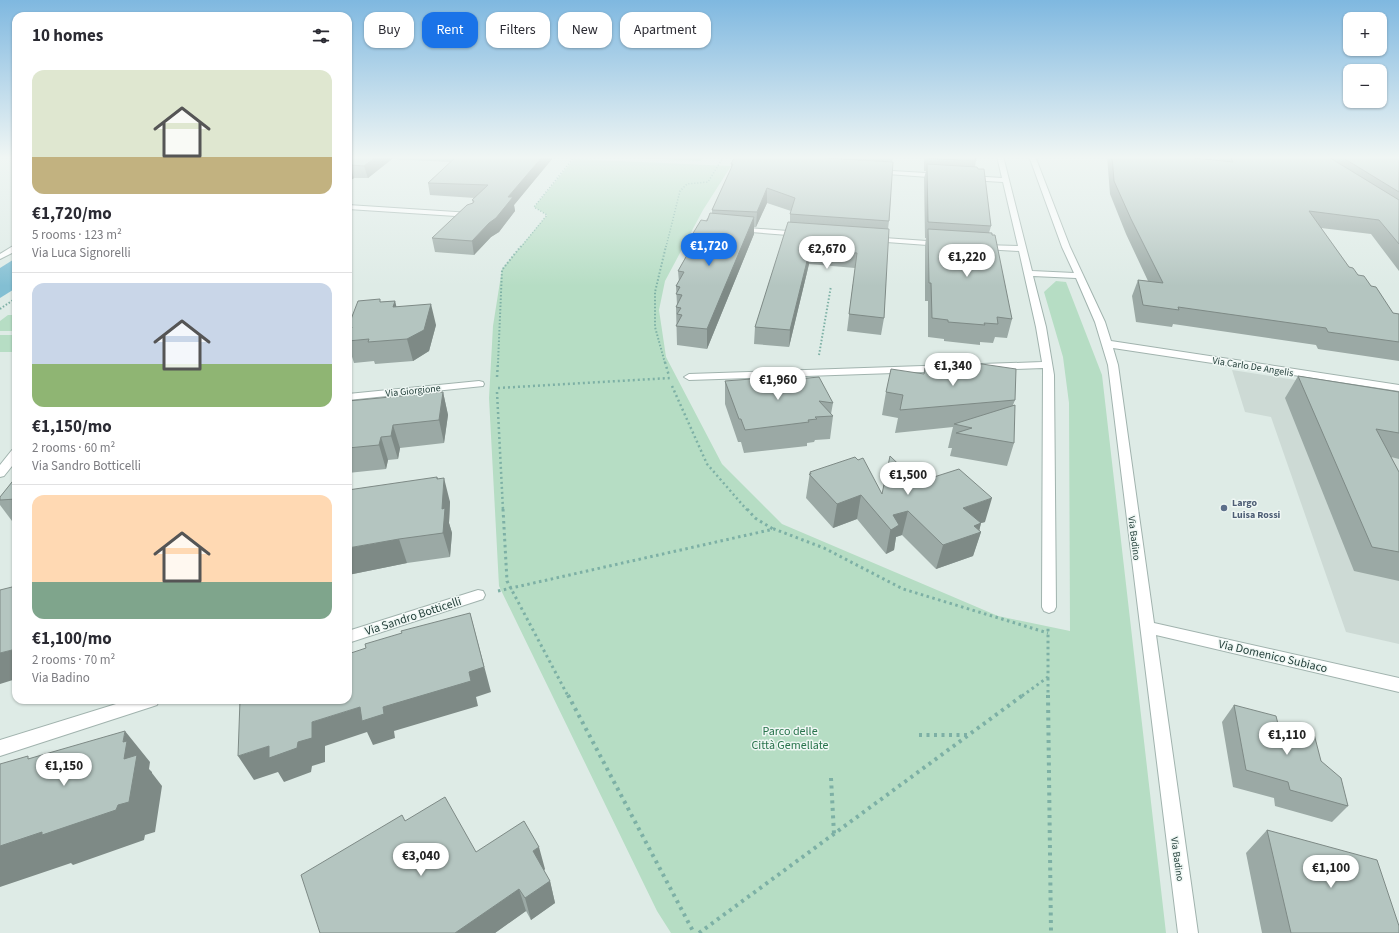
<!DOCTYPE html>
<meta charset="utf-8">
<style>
body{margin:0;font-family:"Source Sans 3",sans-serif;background:#f2f2f3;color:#2b2b33;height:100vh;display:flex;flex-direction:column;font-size:15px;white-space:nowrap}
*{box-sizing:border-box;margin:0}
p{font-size:13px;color:#7c7c81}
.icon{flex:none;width:22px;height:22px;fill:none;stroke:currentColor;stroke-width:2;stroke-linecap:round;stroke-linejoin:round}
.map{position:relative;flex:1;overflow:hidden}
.panel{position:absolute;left:12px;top:12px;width:340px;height:692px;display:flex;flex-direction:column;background:#fff;border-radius:12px;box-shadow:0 1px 3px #0004}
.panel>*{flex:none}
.guide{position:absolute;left:364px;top:12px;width:380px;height:36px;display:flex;gap:8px}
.buttons{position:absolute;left:1343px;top:12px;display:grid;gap:8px}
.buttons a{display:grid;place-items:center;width:44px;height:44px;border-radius:8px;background:#fff;box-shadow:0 1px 3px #0004;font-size:20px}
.price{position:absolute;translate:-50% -34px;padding:0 9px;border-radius:14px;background:#fff;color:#222;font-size:13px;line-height:26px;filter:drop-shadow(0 1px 2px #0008)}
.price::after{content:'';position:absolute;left:50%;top:24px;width:12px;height:9px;margin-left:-6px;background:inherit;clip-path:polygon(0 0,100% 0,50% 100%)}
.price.current{background:#1a73e8;color:#fff}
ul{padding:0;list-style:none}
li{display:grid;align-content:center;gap:8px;height:212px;padding:0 20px}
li+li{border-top:1px solid #e1e1e2}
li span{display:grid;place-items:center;height:124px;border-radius:12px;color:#555}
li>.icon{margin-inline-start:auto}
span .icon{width:72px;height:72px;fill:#fffc;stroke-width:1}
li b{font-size:17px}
h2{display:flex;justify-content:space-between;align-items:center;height:48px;padding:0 20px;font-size:17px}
.chip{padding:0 14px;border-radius:12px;background:#fff;box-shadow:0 1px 3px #0004;font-size:14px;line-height:36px}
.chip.current{background:#1a73e8;color:#fff}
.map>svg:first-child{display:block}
.built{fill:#cddad5}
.green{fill:#b6ddc4}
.water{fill:#83bfd3}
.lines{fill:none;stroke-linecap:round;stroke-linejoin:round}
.minor-casing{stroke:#a1b3ae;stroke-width:2}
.path-far4{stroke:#7db0a5;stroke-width:1.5;stroke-dasharray:1 2;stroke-linecap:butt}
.path-far3{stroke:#7db0a5;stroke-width:2;stroke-dasharray:1.5 2;stroke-linecap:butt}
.path-far2{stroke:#7db0a5;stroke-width:2.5;stroke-dasharray:2 3;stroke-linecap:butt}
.path-far1{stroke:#7db0a5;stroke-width:3;stroke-dasharray:2.5 3.5;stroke-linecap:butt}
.path{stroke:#7db0a5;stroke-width:4;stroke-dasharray:3 4.5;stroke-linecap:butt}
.minor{fill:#fff;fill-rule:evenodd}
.wall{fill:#9ba9a5}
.shaded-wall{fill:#7e8a86}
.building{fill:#b4c5c0;stroke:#7e8a86}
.service-dot{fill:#5c6f8a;stroke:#eff7f4;stroke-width:1.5}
.labels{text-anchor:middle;stroke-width:3;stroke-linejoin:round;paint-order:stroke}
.street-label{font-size:10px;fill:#1f3b36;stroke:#eff7f4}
.service-label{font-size:10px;font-weight:bold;fill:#4e5e75;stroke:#eff7f4;text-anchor:start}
.near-street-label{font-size:12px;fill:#1f3b36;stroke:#eff7f4}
.near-park-label{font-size:12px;fill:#28734c;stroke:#eff7f4}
</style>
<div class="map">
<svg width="1399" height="933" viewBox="0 0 1399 933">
<rect width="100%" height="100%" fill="#deebe6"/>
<path class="built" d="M1232,370L1399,396V644L1346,632L1271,417L1245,412Z"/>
<path class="green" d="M599,156H703L701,161Z
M574,159L731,166L703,210L665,281L659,310L666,357L722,464L782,524L998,616L1070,631L1069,403L1063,357L1044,292L1056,281L1066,282L1102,375L1166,933H671L657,911L499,586L489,398L493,326L502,269L547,215L534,207Z
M8,315H16V331H0V321Z
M0,335H16V352H0Z"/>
<path class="water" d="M16,258V288L0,298V268Z"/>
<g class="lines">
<defs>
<path id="minor" d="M997,156H1003L1032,271L1074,273L1062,247L1029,156H1035L1070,247L1105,322L1111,341L1399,385V391L1113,348L1118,365L1154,623L1399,678V692L1156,635L1198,933H1178L1108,365L1095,322L1076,278L1033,276L1046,327L1054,375L1056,607L1054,611L1049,613L1044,611L1042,607L1043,368L689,380L684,377L689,374L1042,362L1036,327L1019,251L983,249L979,247L983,245L1018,246L1003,182L970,180L967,178L970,176L1002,178Z
M876,170L942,174L945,176L942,178L874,173L873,172Z
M348,205L471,213L475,215L471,217L348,209Z
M735,227L801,232L805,234L801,236L738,231L734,229Z
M870,237L941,242L945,244L941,246L873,241L869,239Z
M13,246H16V251L0,259V254Z
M479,381L483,382L484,384L483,386L348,400V394Z
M16,449V461L4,476L0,477V465L12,450Z
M478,590L483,591L485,595L483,599L348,643V631Z
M129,700H159L157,705L151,707L0,756V740Z"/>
</defs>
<use href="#minor" class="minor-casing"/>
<path class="path-far4" d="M521,247L547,215L534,207L575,156
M666,247L680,191L687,184L708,182L724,156"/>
<path class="path-far3" d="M0,309L16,298
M819,355L831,286
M498,363L502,270L521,246
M665,363L655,327V292L666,246"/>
<path class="path-far2" d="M665,362L669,376
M497,377L498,362
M672,386L707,464L747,510
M498,388L670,378
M497,392L503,510"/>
<path class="path-far1" d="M503,509L507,581L568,696
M747,509L755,518L773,529
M498,591L774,529L824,548L903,589L1048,633
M1048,678V696
M1022,696L1048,677V627"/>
<path class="path" d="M568,695L694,933
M1048,695L1051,933
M919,735H968
M831,778L834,834
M699,933L1023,695"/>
<use href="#minor" class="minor"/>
</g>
<path class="wall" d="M348,156H552V159L514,205L515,211L499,232L491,237L474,255L435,252L432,238L473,203L472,200L475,198L430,195L428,183L450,162L392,159L368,178H354L348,182Z
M735,156H893L892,162L889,221L888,229L884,318L881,335L847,331L855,268L809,264L789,347L754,344L755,327L790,222V214L791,211L767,203L756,227H754V234L707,349L677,345L676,307L677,305L676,286L679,282L678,271L689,251V240L712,213V210L731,169V164Z
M924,156H975L976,161L975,167L991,226L989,233L1012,319L1007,338L995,337L993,343L980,342V345L944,341V339L928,337V301H925V246L926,238H925L924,178L926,171H924Z
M1107,156H1174L1220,160L1217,156H1399V271L1371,234L1321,228L1349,267L1371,286L1393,313L1399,314V361L1318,349L1316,345L1173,324L1172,327L1136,322L1132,296L1138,280L1148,281L1126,234L1110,194Z
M395,301L396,307L436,325L429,351L413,361L375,364L374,361L354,363L348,344V338L350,333L348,327L381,302Z
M975,363L1015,400L1013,405L1014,443L1007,466L950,456L952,448H948L953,427L895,433L898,418L882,415L886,392L924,374L972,375Z
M1298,376L1399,392V459L1391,457L1399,472V581L1354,571L1285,398Z
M798,379L833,403L831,414L833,416L830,439L815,440L814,442L807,443V446L744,453L741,442H738L725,404V381Z
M443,392L448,415L444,443L400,448L398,459L388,460L386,469L348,473V401Z
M810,472L882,494L915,480L985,522L981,523L979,530L981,532L973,556L936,569L902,535L896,537L894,550L886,554L857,519L833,528L806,498Z
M16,477V525H15L0,505V497Z
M437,477L450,502L449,523L452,533L450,557L407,563L348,575Z
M1234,705L1278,724L1321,761L1348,806L1332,822L1275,806L1274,798L1233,787L1222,722Z
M405,821L476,852L545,869L544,871L550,881L555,903L531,920L526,911L495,933H320Z
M1267,830L1399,933H1262L1246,853Z"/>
<path class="shaded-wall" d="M377,156H391L392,159L368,178L364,166Z
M543,156H552V159L514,205L515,211L499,232L491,237L474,255L472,241L489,223L508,197Z
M350,165L354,178L348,182V167Z
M767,188V203L756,227L757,212Z
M754,217V234L707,349V329Z
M810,249L809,264L789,347L790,330Z
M395,301L400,321L393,307Z
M431,304L436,325L429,351L413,361L407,339Z
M443,392L448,415L444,443L439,420Z
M393,425L400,448L398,459L391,436Z
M381,437L388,460L386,469L379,445Z
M437,477L443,496L444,478L450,502L449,523L452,533L450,557L443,533L442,509Z
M861,495L857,519L833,528L837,504Z
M992,498L985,522L981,523L979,532H981L973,556L936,569L943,545L963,508Z
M908,511L902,535L896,537L894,550L886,554L893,515Z
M399,539L407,563L348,575V548Z
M470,613L491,692L476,697L478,706L394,731L395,738L373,745L367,732L325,746V762L312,766L311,772L284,782L278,772L254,780L238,756L269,746L298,742L312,722L360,707H383L469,672Z
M16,649V679L0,684V653Z
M125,731L150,762L149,769L152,772V773L162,786L155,832L145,835L144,840L73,865L71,863L0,887V846L124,759L123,742Z
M539,847L545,869L539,874L533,851Z
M550,881L555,903L531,920L525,898Z
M519,889L526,911L495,933H455Z"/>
<path class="building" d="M348,156H377L364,166L350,165L348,167Z
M457,156H543L508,197H513L496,218L489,223L472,241L432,238L467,205L473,203L474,201L472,200L488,185L428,183Z
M735,156H788L893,162L889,221L790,214L795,198L767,188L757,212L712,210L733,164H731Z
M927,156H975L976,161L927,158Z
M1112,156H1174L1233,162L1230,156H1327L1399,200V244L1379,220L1309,211L1349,267L1353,268L1358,275L1364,276L1371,286L1376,287L1393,313L1399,314V342L1328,332L1326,328L1178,307L1179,310L1143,305L1138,280L1163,283L1131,219L1114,181Z
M1340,156H1399V192Z
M927,164L977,167L978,169H984L991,226L928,222Z
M710,213L754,217L707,329L676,326L682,315L677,314L681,308L676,307L682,295L676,294L680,287L676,286L684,272L678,271L695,241L689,240L701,220L707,221Z
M788,222L889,229L884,318L849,314L857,253L810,249L790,330L755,327Z
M928,229L992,233V235H995L1012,319L997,317L998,324L984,323L985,325L948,322V320L932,318L931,283H929Z
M380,299V302L395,301L393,307L431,304L424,330L407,339L368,342L369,339L348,341V338L352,327H348L358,301Z
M975,363L1016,369L1015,400L900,410L903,395L886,392L891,369L924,374L925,368L974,376Z
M791,376L793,378H797L798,379L819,377L833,403L819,401L833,416L815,417L817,419L808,420L809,422L745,430L741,419H739L725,381Z
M1298,376L1399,392V433L1376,429L1399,472V552L1372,547Z
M443,392L439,420L393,425L391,436L381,437L379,445L348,448V401Z
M1015,405L1014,443L956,433L972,428L954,424Z
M890,456L915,480L932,475L934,477L959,469L992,498L963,508L981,523L974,526L981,532L943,545L908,511L893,515L899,525L891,530L861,495L837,504L809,474H811L810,472L855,457L858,460L863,458L882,494Z
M16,477V499L0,500V497Z
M437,477V479L444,478L442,509L445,508L443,533L399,539L348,548V490Z
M16,586V649L0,653V590Z
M470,613L484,667L469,672L471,681L383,707L384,714L362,721L360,707L312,722V738L298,742L297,748L269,758V746L238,756L240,700H348V654L366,648L365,644L402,633L401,631Z
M1234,705L1276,716L1278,724L1314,734L1321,761L1341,778L1348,806L1290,790L1288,782L1246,770Z
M125,731L123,742L127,741L124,759L137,755L129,802L118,805L116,810L42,835V832L0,846V764L28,756V759Z
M445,797L476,852L524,821L539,847L533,851L550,881L525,898L519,889L455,933H320L301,875L402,815L405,821Z
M1267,830L1377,860L1399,926V933H1291Z"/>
<linearGradient id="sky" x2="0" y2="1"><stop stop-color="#7fb8e0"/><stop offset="0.55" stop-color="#f0f6f4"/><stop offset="1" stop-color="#f0f6f4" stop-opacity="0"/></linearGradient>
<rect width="1399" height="286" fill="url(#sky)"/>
<circle class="service-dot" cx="1224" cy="508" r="4"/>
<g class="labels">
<g class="street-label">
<text transform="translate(1253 366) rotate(9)" y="4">Via Carlo De Angelis</text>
<text transform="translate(413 390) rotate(-6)" y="4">Via Giorgione</text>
<text transform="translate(1135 538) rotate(83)" y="4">Via Badino</text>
<text transform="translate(1178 859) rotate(82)" y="4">Via Badino</text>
</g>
<g class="service-label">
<text x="1232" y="506">Largo<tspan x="1232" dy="12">Luisa Rossi</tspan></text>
</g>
<g class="near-street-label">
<text transform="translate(413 616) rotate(-18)" y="4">Via Sandro Botticelli</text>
<text transform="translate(1273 656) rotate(13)" y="4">Via Domenico Subiaco</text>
</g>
<g class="near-park-label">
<text x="790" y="735">Parco delle<tspan x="790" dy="14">Città Gemellate</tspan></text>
</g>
</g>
</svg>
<div class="buttons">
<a>+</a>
<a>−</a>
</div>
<b class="price current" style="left:709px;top:267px">€1,720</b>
<b class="price" style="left:827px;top:270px">€2,670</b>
<b class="price" style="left:967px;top:278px">€1,220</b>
<b class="price" style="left:953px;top:387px">€1,340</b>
<b class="price" style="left:778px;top:401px">€1,960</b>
<b class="price" style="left:908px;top:496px">€1,500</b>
<b class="price" style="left:1287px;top:756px">€1,110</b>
<b class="price" style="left:64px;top:787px">€1,150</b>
<b class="price" style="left:421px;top:877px">€3,040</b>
<b class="price" style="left:1331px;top:889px">€1,100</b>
<div class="guide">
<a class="chip">Buy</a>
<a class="chip current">Rent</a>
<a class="chip">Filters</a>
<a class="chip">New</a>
<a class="chip">Apartment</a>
</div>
<section class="panel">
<h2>10 homes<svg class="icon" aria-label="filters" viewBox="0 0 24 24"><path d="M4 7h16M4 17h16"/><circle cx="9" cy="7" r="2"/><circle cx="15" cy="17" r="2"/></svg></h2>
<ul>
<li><span style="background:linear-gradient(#dfe7d0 70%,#c2b280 0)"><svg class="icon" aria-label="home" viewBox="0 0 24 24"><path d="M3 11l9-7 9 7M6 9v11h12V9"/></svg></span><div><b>€1,720/mo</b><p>5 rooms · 123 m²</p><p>Via Luca Signorelli</p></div></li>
<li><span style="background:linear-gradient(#c9d6e8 65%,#8fb573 0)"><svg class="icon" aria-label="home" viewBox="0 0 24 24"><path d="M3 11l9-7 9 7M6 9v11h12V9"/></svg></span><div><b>€1,150/mo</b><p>2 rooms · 60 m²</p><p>Via Sandro Botticelli</p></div></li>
<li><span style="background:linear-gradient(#ffd9b3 70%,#7fa58c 0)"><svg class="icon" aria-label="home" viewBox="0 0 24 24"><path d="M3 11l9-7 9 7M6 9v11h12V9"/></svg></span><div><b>€1,100/mo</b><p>2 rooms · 70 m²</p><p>Via Badino</p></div></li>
</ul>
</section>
</div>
